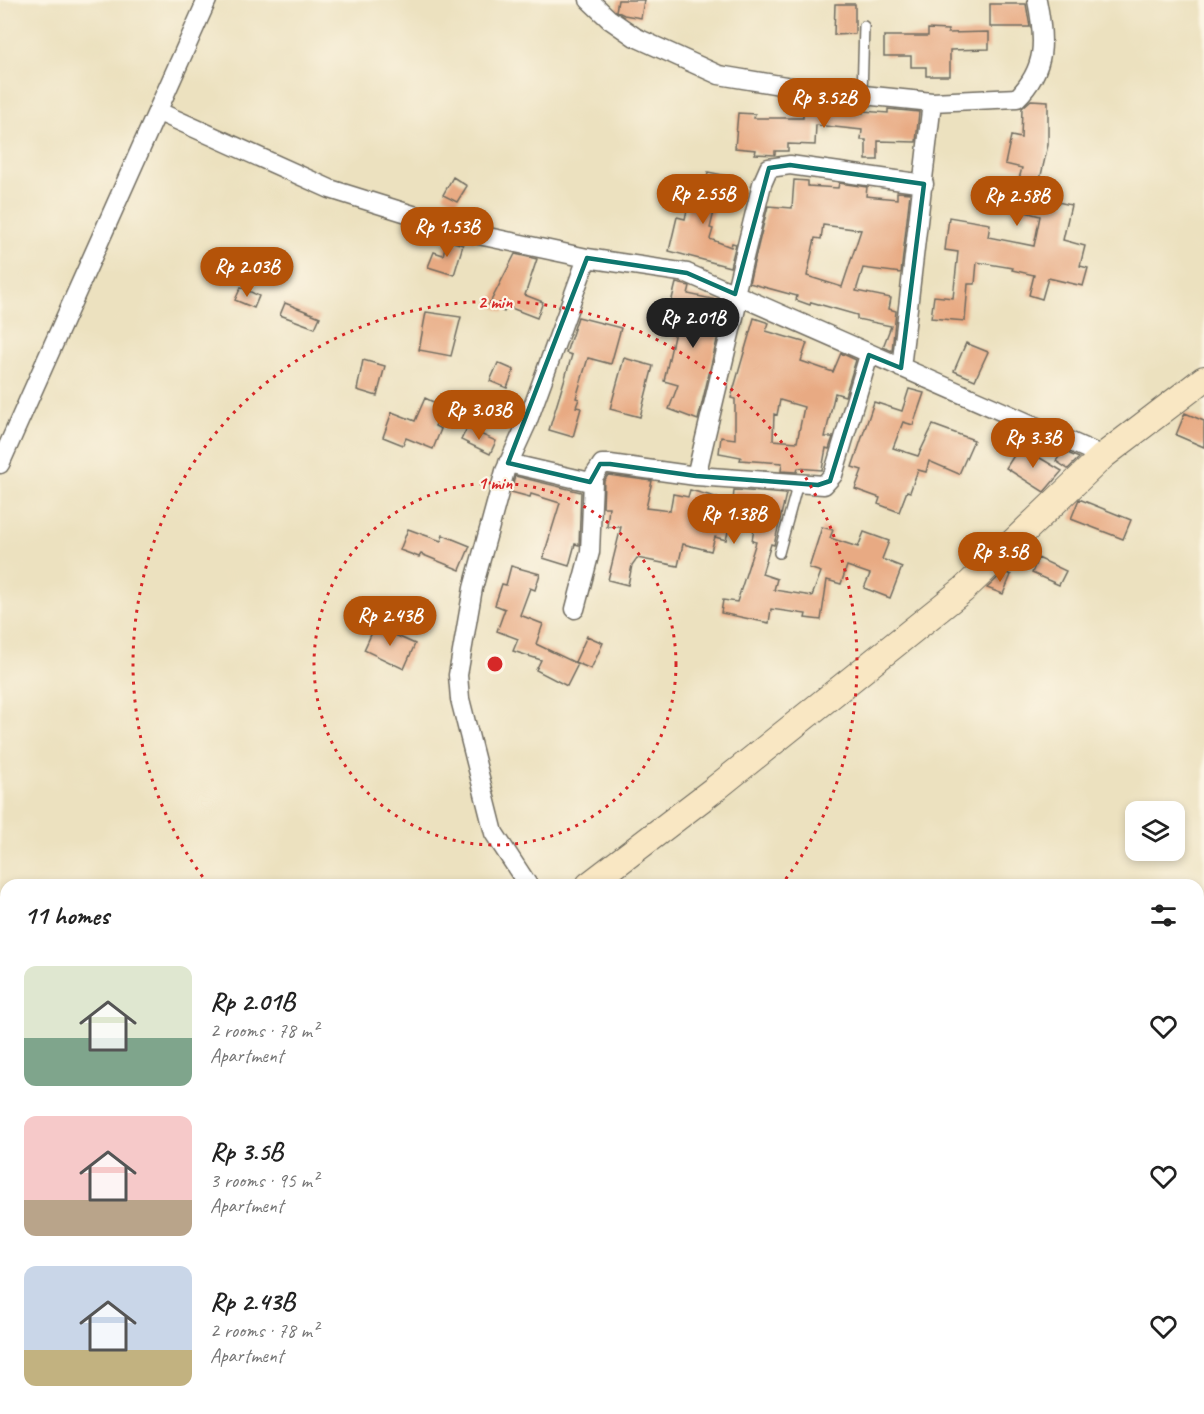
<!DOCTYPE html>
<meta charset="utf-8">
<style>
body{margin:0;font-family:Caveat,sans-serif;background:#f2f2f2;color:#222;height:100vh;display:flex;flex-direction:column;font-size:22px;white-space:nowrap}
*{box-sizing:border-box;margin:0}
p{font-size:20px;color:#767676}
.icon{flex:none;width:33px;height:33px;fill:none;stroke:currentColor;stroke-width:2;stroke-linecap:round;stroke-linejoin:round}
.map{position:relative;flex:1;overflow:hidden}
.side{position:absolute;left:0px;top:879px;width:1204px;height:536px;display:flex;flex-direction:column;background:#fff;border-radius:18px 18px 0 0;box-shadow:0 3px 9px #0003}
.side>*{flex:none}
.fabs{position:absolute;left:1125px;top:801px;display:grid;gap:12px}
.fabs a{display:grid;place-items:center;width:60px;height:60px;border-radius:12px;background:#fff;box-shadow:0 3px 9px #0003;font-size:30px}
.price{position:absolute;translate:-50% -51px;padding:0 14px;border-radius:21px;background:#b45309;color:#fff;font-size:20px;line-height:39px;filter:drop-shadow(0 2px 3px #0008)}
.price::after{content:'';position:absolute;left:50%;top:36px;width:18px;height:14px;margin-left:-9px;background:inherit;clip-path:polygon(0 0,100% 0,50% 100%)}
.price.on{background:#222;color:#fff}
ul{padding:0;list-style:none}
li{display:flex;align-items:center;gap:18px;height:150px;padding:0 24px}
li span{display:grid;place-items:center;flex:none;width:168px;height:120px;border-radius:12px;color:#555}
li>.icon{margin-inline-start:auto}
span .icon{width:72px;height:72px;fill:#fffc;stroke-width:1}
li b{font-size:26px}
h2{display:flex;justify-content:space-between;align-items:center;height:72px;padding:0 24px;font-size:26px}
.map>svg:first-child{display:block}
.building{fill:#e8aa83;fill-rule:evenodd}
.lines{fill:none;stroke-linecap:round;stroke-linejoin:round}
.lane-casing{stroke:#6f6b5f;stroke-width:12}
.street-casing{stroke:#6f6b5f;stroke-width:21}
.secondary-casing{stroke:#6f6b5f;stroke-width:28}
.lane{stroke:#fff;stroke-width:9}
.street{stroke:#fff;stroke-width:18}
.secondary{stroke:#f9e7c3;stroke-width:26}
.marked{fill:none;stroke:#0f766e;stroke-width:4.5;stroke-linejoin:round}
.ring{fill:none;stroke:#d62828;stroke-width:3;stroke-dasharray:3 6}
.centre{fill:#d62828;stroke:#fcf5e5;stroke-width:3}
.ring-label{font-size:18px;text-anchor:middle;font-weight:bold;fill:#d62828;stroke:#fcf5e5;stroke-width:4.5;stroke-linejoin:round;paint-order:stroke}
</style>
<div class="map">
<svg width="1204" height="1414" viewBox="0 0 1204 1414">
<rect width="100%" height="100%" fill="#fcf5e5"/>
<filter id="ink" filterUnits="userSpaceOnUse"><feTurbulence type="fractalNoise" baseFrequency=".0167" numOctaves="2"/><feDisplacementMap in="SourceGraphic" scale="12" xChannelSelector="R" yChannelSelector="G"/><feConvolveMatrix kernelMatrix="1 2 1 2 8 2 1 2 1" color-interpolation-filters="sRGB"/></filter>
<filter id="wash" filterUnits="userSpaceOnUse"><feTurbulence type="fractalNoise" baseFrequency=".008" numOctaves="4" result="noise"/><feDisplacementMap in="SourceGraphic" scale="24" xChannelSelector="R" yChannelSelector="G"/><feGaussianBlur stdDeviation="1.35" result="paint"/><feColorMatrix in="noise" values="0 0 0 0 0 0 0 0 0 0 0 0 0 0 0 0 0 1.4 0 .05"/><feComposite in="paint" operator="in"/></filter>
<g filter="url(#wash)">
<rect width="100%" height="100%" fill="#ece1bf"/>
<g id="blocks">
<path class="building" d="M618,0H644L641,18L624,15L616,11Z
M835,4H855V34L834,35Z
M990,4H1026L1030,27H990Z
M928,29L948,30V33L989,32V49L950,50V76H926V67H911V56H884V36H928Z
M803,100L820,102V108L863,113V111L888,113V109L919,112L916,142L878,141V160H866V140H861L862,130L816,125L815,145L788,144V151H775V155L755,154L756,150L735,148L738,113L755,114L754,118H803Z
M1031,100L1048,101V145L1036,197L1071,205L1063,240L1085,246L1080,266L1088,268L1083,286L1048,278L1042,299L1029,295L1034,275L1012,270L1013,268L977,262L975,284H968L965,321L931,318L934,296L953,298L958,252L945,250L949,217L990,224L988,237L1034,246L1040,216L1011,208L1022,168L1005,164L1011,136L1021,138L1022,108Z
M708,172L733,177L729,194L719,192L710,228L713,229L710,239L731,247L732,243L736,244L730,267L669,251L677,217L685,219L692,189L704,192Z
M453,177L467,186L457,202L443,195Z
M794,180L808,181V186L838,188L839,183L867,187L866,196L897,199V192L910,193L901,273L863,268L856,291L891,298L889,309L896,311L892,351L883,347L891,326L857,319V315L811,302L810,305L796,300L797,296L749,283L768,206L792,208ZM823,225L861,230L842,287L807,276L815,238L821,239Z
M447,240L463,245L454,275L428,267L434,252L443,255Z
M515,254L537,259L525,295L543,302L537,318L506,306L504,312L489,305Z
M676,283L690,286L688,294L726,302L698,420L669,409L678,385L664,381L680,309L670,307Z
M241,287L259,296L254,308L235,300Z
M285,303L320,317L315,328L280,315Z
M426,312L461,317L451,356L419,350Z
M578,317L621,328L611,364L588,358L576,398L579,399L576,407L581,408L573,437L549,430L572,355L566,353Z
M754,318L769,323L766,331L807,343L801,361L833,372L841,353L856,360L845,396L835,393L825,437H833L829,449L826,448L822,470L798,468L797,472L781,471L782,463L740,460L741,457L719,453L721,437L735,439V399L731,398ZM780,400L804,407L797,442L773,440L774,414L777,415Z
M966,343L988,352L975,380L954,371Z
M624,358L653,366L640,417L610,409Z
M363,360L385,366L377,396L357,390Z
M498,363L514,370L507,388L490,381Z
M909,389L924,393L913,425L903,422L893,448L918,456L933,425L974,440L959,474L929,461L926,472L918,470L910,492L907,491L899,512L878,504L880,498L855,489L862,470L852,467L874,402L902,411Z
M425,398L444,407L435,426L441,429L433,449L406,438L403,445L383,437L392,412L415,421Z
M1185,413L1204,421V447L1176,435Z
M467,428L496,441L490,454L461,440Z
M1020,446L1062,471L1044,492L1006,468Z
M1063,451L1079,458L1068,469L1056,461Z
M608,475L652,481L646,508L670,511L673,494L688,497L690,490L733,502L734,490L786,494L774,545L771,544L762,574L777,579L774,590L812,596L821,572L809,568L822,527L833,530L830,538L858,547L864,532L889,541L882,559L902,567L890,598L864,588L870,574L847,566L841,584L827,580L821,620L805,618L806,614L771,609L769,623L721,613L723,600L737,602L756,542L752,541L755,522L731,520L726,540L715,537L711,551L683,544L678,566L637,558L632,565L628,585L608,580L621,527H607L609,507H603L604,481Z
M515,476L581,492L579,545L575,544L569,566L543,558L560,503L531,494L530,497L511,492Z
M1079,499L1131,520L1123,539L1071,519Z
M408,529L441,541L443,535L470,546L460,570L421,554L419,557L400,550Z
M1038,558L1066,571L1059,585L1032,573Z
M511,566L540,574L535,590L530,588L520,615L543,624L536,644L578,664L567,686L536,670L541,660L513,651L518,639L497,631L505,609L495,605L502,584L506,585Z
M1004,572L1011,575L1003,594L987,588Z
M375,626L415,644L404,669L364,650Z
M587,636L603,643L591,669L575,662Z"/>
</g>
</g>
<g filter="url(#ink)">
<use href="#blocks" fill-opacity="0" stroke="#6f6b5f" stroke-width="1.5"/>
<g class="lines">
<defs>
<path id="lane" d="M862,95L864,26
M779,553L798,483"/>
<path id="street" d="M589,0L609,19L635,37L719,75L804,89L932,102
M159,112L330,189L474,234L587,258L687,273L1103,456
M735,294L762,184L769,168L790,165L924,184
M901,368L932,102L1017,98C1047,68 1045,40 1037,0
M508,463L590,482L602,464H610L696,476L824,485L833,475L869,355
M0,464L207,0
M696,476L739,296
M575,609L590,552L593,481
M528,885L494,833L460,699L458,675L473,588L505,471L527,423L587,258
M152,1408V1414
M821,1408L827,1414
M654,1414L658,1408"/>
<path id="secondary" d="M589,885L716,788L963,590L1103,456L1204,379
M0,1346L6,1341"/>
</defs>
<use href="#lane" class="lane-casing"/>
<use href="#street" class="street-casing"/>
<use href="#secondary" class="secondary-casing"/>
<use href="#lane" class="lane"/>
<use href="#street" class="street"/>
<use href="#secondary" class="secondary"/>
</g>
</g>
<path class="marked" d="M790,165L924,184L901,368L869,355L830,481L818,485L696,476L610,464H600L590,482L508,463L587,258L687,273L735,294L769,168Z"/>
<g class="ring">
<circle cx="495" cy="664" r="181"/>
<path d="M208 884A362 362 0 1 1 782 884"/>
</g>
<circle cx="495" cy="664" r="9" class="centre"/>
<g class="ring-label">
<text x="495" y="308">2 min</text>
<text x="495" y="489">1 min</text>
</g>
</svg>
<div class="fabs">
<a><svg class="icon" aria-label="layers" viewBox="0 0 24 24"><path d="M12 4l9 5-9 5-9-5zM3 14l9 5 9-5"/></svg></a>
</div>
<b class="price" style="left:824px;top:129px">Rp 3.52B</b>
<b class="price" style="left:703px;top:225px">Rp 2.55B</b>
<b class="price" style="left:1017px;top:227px">Rp 2.58B</b>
<b class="price" style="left:447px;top:258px">Rp 1.53B</b>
<b class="price" style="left:247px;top:298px">Rp 2.03B</b>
<b class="price on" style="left:693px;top:349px">Rp 2.01B</b>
<b class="price" style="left:479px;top:441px">Rp 3.03B</b>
<b class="price" style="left:1033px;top:469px">Rp 3.3B</b>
<b class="price" style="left:734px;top:545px">Rp 1.38B</b>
<b class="price" style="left:1000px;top:583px">Rp 3.5B</b>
<b class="price" style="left:390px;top:647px">Rp 2.43B</b>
<section class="side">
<h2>11 homes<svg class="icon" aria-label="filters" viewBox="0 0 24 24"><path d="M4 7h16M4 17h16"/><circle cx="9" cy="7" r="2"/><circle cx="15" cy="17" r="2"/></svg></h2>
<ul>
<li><span style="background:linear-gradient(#dfe7d0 60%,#7fa58c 0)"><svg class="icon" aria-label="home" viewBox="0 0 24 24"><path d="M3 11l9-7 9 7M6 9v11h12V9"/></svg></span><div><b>Rp 2.01B</b><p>2 rooms · 78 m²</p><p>Apartment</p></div><svg class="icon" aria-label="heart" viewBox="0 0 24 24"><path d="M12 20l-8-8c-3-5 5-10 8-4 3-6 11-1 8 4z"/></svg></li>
<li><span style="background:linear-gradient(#f6c9c9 70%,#b9a48a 0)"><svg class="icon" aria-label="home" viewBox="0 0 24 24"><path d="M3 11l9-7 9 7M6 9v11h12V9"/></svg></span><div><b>Rp 3.5B</b><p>3 rooms · 95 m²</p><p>Apartment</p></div><svg class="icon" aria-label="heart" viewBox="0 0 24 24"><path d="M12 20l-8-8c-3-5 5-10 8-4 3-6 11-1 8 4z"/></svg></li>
<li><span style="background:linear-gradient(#c9d6e8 70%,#c2b280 0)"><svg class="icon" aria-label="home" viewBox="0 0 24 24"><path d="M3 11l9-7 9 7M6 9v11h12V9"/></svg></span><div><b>Rp 2.43B</b><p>2 rooms · 78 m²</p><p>Apartment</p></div><svg class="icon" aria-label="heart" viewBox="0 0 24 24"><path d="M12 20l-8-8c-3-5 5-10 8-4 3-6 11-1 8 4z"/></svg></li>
</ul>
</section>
</div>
